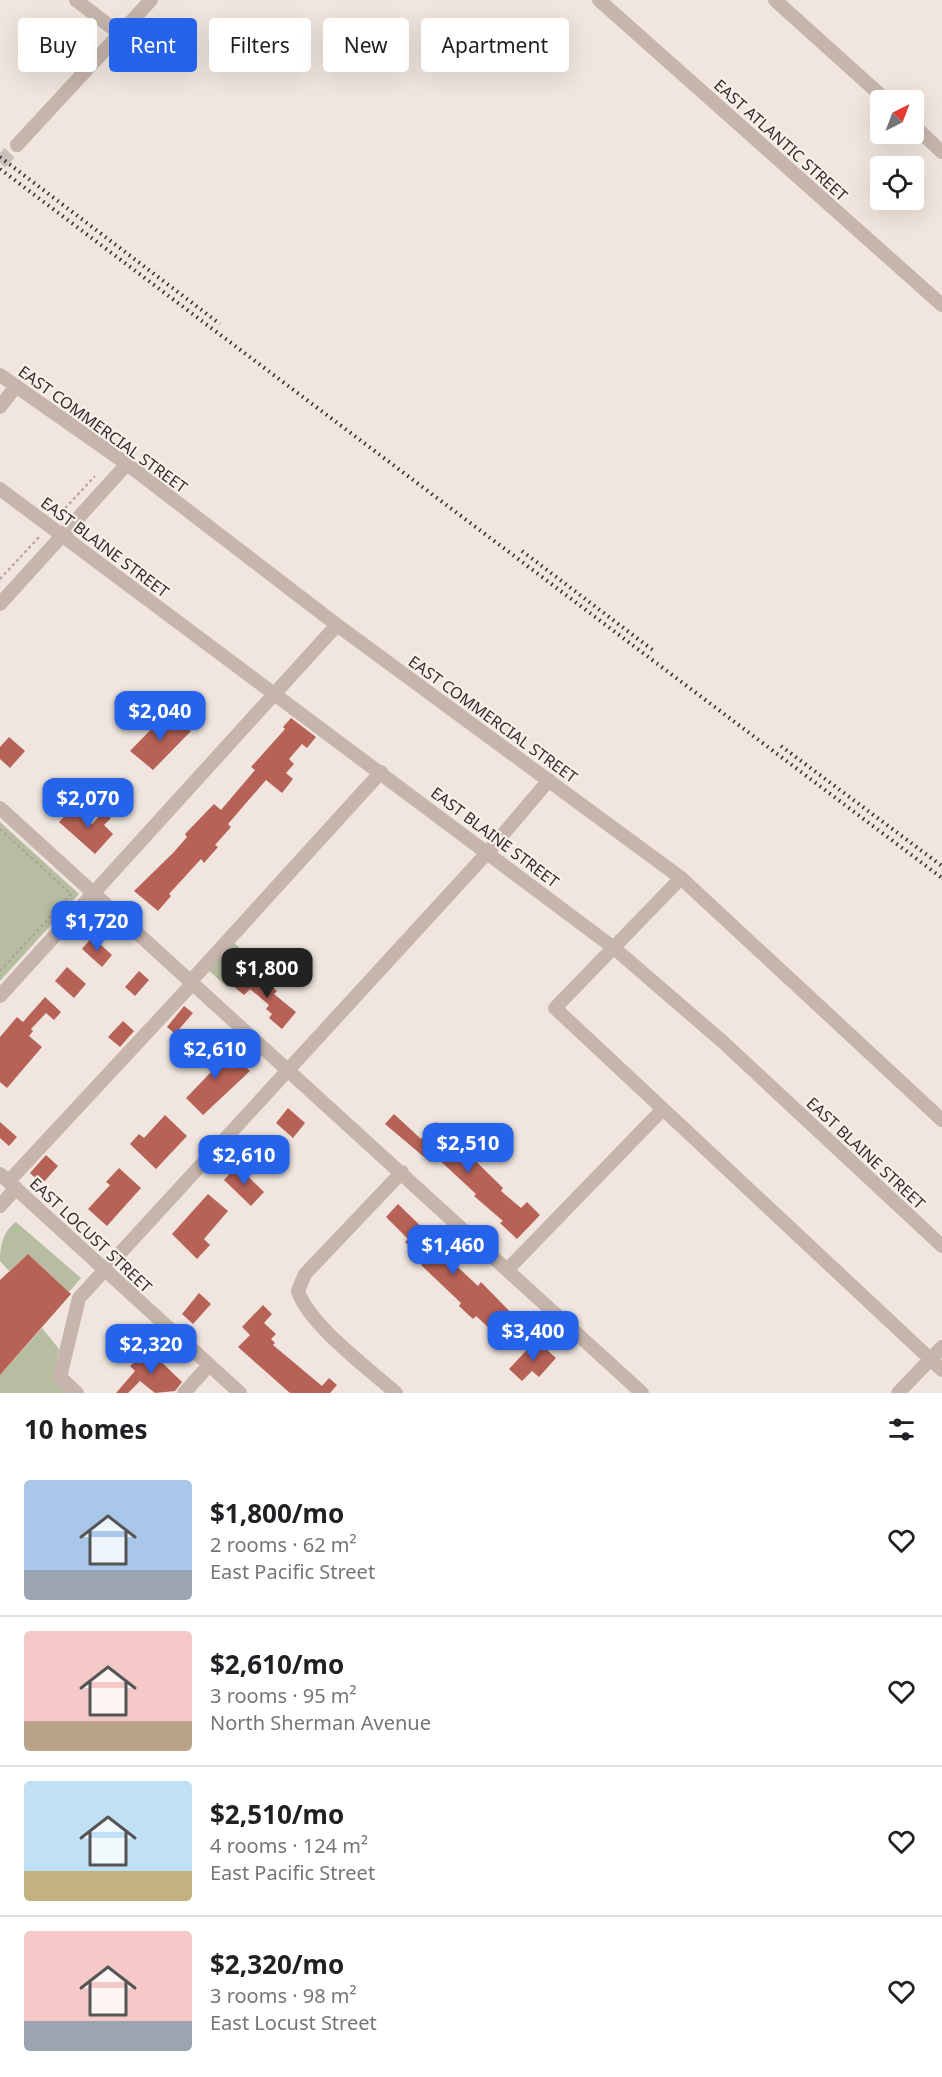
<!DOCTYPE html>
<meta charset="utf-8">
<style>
body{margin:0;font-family:"Noto Sans",sans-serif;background:#f2f2f2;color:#202124;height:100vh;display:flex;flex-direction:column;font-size:22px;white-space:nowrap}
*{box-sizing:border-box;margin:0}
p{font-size:20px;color:#757577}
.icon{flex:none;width:33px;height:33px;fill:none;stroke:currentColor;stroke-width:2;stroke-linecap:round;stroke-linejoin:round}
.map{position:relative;height:1393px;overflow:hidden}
.side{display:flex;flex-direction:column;background:#fff;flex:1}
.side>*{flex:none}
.guide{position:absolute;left:18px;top:18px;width:600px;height:54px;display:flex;gap:12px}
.needle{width:39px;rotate:42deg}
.controls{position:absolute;left:870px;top:90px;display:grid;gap:12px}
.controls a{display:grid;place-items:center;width:54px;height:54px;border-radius:6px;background:#fff;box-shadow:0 6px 24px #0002;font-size:30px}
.price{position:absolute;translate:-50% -51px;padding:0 14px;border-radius:12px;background:#2563eb;color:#fff;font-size:20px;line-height:39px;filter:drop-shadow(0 2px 3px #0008)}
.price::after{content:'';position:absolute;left:50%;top:36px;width:18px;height:14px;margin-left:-9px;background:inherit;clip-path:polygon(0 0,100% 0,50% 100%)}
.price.selected{background:#222;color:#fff}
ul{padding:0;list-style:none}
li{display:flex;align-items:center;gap:18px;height:150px;padding:0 24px}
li+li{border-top:2px solid #e0e0e0}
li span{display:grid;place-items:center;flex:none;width:168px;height:120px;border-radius:6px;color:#555}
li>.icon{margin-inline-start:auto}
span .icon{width:72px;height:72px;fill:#fffc;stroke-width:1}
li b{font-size:26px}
h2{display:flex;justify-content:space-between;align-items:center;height:72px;padding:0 24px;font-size:26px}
.pill{padding:0 21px;border-radius:6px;background:#fff;box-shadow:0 6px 24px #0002;font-size:21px;line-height:54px}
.pill.selected{background:#2563eb;color:#fff}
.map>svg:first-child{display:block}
.green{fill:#b7bda1}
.building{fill:#b76256}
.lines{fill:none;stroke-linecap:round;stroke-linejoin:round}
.minor-tunnel{stroke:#cbc1bb;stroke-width:14;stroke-dasharray:14 7;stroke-linecap:butt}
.path{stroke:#b29f97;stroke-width:2;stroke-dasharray:3 3;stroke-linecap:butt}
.minor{stroke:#c6b5ac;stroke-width:14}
.rail{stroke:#352c2a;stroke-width:4;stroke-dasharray:1.5 4.5;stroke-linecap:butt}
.labels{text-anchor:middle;stroke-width:4.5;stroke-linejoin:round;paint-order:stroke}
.street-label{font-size:16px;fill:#352c2a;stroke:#f8f0eb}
</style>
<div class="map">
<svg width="942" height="1393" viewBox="0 0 942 1393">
<rect width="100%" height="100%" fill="#f0e6df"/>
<path class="green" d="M0,822L79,894L0,981Z
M232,941L252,959L227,987L207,969Z
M16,1222L81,1278L69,1292L28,1254L9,1271L0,1261C0,1246 3,1231 16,1222Z
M42,1328L59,1349L54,1374L67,1393H0V1375Z"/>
<path class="building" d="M166,714L191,731L153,770L130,751Z
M291,718L316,737L307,748L302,744L289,759L294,764L286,773L293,779L282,793L266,780L228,824L231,827L215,845L218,847L204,863L201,859L169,894L171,896L158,911L134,891L173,853L187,837L185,834L214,804L221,810L255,770L251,767L285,729L283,727Z
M9,737L25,751L10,768L0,759V747Z
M74,806L92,824L104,811L111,818L104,825L113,834L95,854L59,822Z
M92,937L112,955L102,967L82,949Z
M67,967L86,984L74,998L55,981Z
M139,971L149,980L135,996L125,987Z
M246,972L262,987L267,982L277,991L274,994L296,1012L282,1029L269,1018L272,1014L266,1009L269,1005L250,989L244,995L233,986Z
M45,997L61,1012L54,1020L46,1013L31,1029L33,1031L29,1036L42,1047L7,1088L0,1082V1037L17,1017L23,1022Z
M184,1006L193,1013L175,1034L167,1027Z
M123,1021L134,1031L120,1047L108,1037Z
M205,1042L232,1069L240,1061L250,1071L203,1115L186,1098L213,1070L195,1054Z
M288,1108L305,1123L293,1138L276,1123Z
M394,1114L421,1139L436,1122L503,1188L501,1191L521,1208L527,1202L540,1215L517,1239L500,1223L503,1221L474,1196L476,1194L435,1156L430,1162L385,1124Z
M165,1115L187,1136L156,1169L130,1144L139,1134L144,1138Z
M0,1122L17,1137L9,1146L0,1138Z
M258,1136L283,1160L273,1172L248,1148Z
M46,1155L58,1166L42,1184L30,1173Z
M237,1166L264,1192L251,1206L224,1180Z
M119,1168L141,1188L107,1226L88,1209L110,1185L106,1182Z
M208,1194L228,1211L204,1239L210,1245L197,1259L172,1234Z
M398,1204L434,1239L431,1242L478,1286L481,1282L517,1319L500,1338L476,1316L473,1319L459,1306L461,1303L421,1265L425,1261L405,1242L408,1239L386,1217Z
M28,1254L71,1294L0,1375V1280Z
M199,1293L211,1304L193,1324L182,1314Z
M263,1305L272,1314L264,1323L276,1334L271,1339L275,1343L273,1345L322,1386L329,1378L337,1385L330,1393H290L238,1347L250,1335L242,1327Z
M536,1340L556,1358L539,1377L532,1371L522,1381L509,1369Z
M148,1349L182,1382L175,1391L155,1393L140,1381L128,1393H116L135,1371L130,1366Z"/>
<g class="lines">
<path class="minor-tunnel" d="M0,163L17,145"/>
<path class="path" d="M57,517L95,476
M0,579L41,535
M0,829L71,894
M0,971L74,891"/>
<path class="minor" d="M76,0L120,34
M599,0L942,305
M775,0L886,100
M914,126L942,152
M17,145L151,0
M0,375L127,464L337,625L681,878L942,1120
M0,407L16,386
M0,489L614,948L723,1042L942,1246
M0,604L127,464
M0,808L642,1393
M681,878L555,1008L942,1370
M191,981L381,772
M0,996L337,625
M0,1174L240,1393
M9,1181L193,983
M0,1206L16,1188
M508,1269L663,1109
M77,1393L60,1377L79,1298L488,852L549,780
M184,1393L209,1365
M396,1393C368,1368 309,1325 298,1291L305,1274L402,1172
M898,1393L942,1347"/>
<path class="rail" d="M0,157L220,324
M0,169L942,878
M522,551L654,651
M781,746L942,866"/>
</g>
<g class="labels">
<g class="street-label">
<text transform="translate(781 140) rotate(42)" y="6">EAST ATLANTIC STREET</text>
<text transform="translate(103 429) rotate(36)" y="6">EAST COMMERCIAL STREET</text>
<text transform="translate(105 547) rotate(37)" y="6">EAST BLAINE STREET</text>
<text transform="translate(493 719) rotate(36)" y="6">EAST COMMERCIAL STREET</text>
<text transform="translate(495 837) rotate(37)" y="6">EAST BLAINE STREET</text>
<text transform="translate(866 1153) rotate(43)" y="6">EAST BLAINE STREET</text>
<text transform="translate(91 1235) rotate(43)" y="6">EAST LOCUST STREET</text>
</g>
</g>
</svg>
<div class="controls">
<a><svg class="needle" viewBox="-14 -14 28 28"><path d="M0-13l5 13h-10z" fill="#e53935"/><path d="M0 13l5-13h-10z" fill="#757577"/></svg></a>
<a><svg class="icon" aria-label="locate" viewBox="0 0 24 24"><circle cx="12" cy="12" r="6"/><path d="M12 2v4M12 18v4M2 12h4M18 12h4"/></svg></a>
</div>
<b class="price" style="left:160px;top:742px">$2,040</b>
<b class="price" style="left:88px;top:829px">$2,070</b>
<b class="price" style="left:97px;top:952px">$1,720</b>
<b class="price selected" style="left:267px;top:999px">$1,800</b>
<b class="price" style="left:215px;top:1080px">$2,610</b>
<b class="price" style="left:468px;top:1174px">$2,510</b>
<b class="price" style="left:244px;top:1186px">$2,610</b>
<b class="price" style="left:453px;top:1276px">$1,460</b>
<b class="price" style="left:533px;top:1362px">$3,400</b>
<b class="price" style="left:151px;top:1375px">$2,320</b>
<div class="guide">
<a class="pill">Buy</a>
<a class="pill selected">Rent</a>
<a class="pill">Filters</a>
<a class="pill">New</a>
<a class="pill">Apartment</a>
</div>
</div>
<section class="side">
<h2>10 homes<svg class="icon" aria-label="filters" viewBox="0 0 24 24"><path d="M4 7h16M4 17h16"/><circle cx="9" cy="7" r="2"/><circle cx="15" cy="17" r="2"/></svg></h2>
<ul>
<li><span style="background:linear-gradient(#a9c7e8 75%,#9aa5b1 0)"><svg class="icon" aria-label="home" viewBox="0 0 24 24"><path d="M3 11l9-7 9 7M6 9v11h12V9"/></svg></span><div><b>$1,800/mo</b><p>2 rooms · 62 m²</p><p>East Pacific Street</p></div><svg class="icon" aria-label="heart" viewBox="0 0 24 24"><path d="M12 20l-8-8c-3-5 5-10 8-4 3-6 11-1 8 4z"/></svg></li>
<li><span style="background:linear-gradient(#f6c9c9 75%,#b9a48a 0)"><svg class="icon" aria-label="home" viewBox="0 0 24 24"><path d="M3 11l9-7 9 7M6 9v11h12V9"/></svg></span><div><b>$2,610/mo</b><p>3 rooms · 95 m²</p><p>North Sherman Avenue</p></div><svg class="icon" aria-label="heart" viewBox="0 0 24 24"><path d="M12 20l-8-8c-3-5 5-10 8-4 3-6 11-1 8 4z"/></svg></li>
<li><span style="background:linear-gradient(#bfe0f5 75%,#c2b280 0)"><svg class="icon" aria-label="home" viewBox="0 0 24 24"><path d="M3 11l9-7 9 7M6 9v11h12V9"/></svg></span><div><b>$2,510/mo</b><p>4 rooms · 124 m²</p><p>East Pacific Street</p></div><svg class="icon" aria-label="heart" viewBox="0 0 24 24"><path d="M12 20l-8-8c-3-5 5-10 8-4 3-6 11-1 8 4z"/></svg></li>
<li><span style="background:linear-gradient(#f6c9c9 75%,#9aa5b1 0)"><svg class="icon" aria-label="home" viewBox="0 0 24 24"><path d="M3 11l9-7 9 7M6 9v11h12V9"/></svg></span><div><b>$2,320/mo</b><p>3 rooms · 98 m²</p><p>East Locust Street</p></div><svg class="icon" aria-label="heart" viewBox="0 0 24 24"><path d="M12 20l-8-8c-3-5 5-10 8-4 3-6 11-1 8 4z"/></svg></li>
</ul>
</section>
